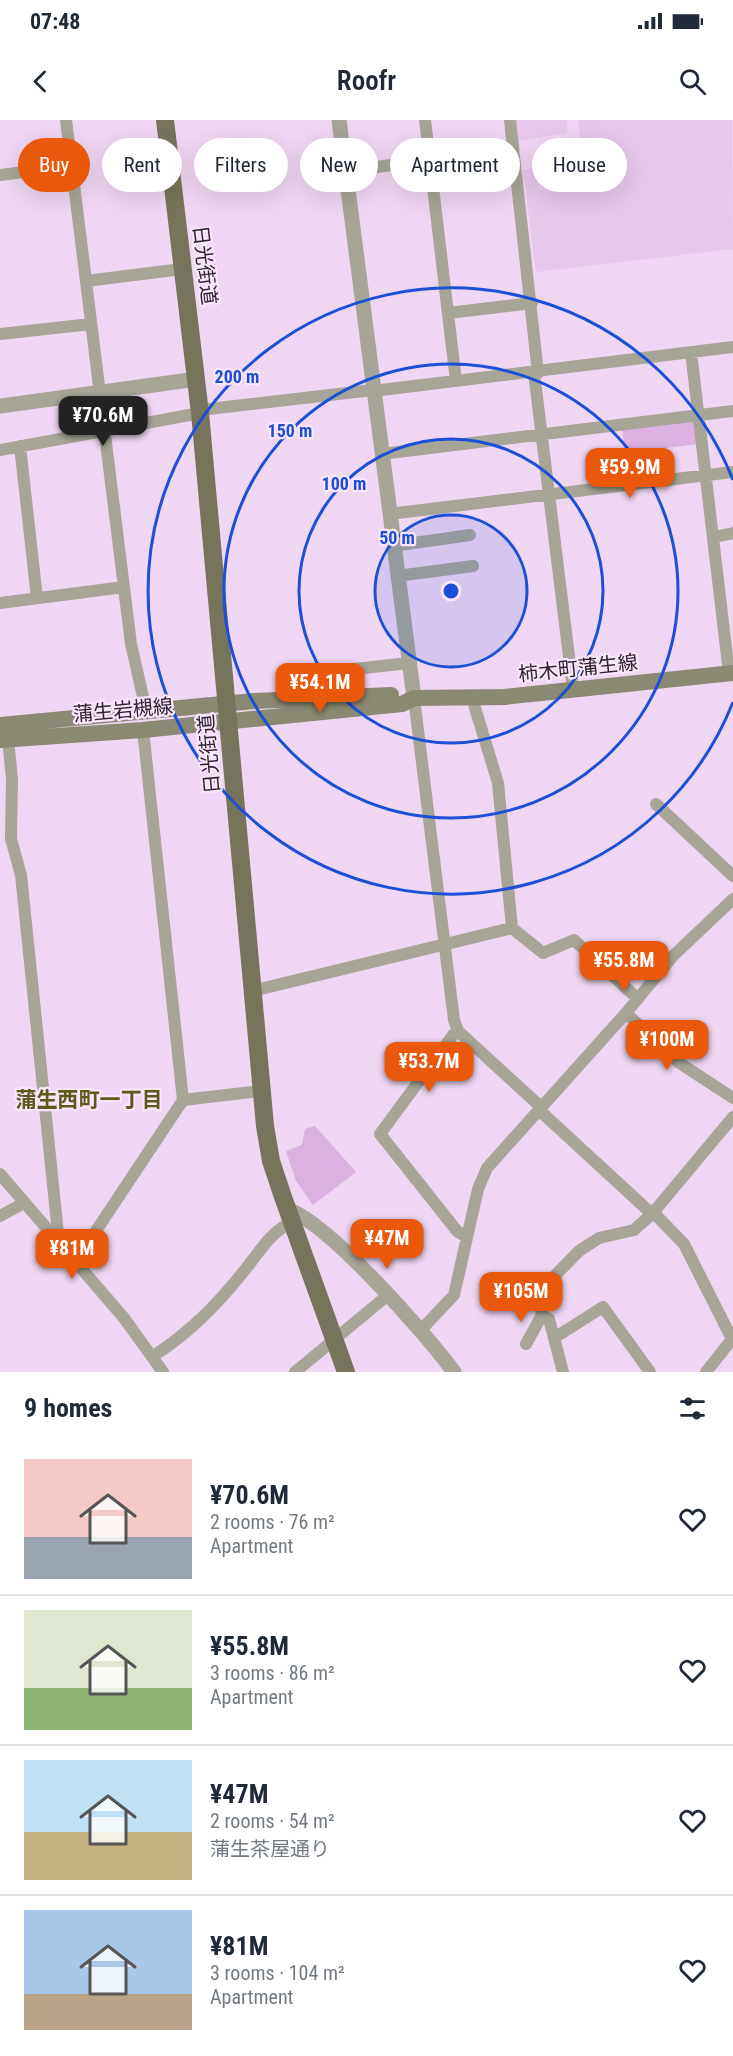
<!DOCTYPE html>
<meta charset="utf-8">
<style>
body{margin:0;font-family:"Roboto Condensed","Noto Sans JP",sans-serif;background:#f6f6f7;color:#1f2937;height:100vh;display:flex;flex-direction:column;font-size:22px;white-space:nowrap}
*{box-sizing:border-box;margin:0}
p{font-size:20px;color:#747a83}
.icon{flex:none;width:33px;height:33px;fill:none;stroke:currentColor;stroke-width:2;stroke-linecap:round;stroke-linejoin:round}
.map{position:relative;height:1252px;overflow:hidden}
.side{display:flex;flex-direction:column;background:#fff;flex:1}
.side>*{flex:none}
.banner{position:absolute;left:18px;top:18px;width:698px;height:54px;display:flex;gap:12px}
.price{position:absolute;translate:-50% -51px;padding:0 14px;border-radius:12px;background:#ea580c;color:#fff;font-size:20px;line-height:39px;filter:drop-shadow(0 2px 3px #0008)}
.price::after{content:'';position:absolute;left:50%;top:36px;width:18px;height:14px;margin-left:-9px;background:inherit;clip-path:polygon(0 0,100% 0,50% 100%)}
.price.selected{background:#222;color:#fff}
ul{padding:0;list-style:none}
li{display:flex;align-items:center;gap:18px;height:150px;padding:0 24px}
li+li{border-top:2px solid #e0e1e3}
li span{display:grid;place-items:center;flex:none;width:168px;height:120px;border-radius:0px;color:#555}
li>.icon{margin-inline-start:auto}
span .icon{width:72px;height:72px;fill:#fffc;stroke-width:1}
li b{font-size:26px}
h2{display:flex;justify-content:space-between;align-items:center;height:72px;padding:0 24px;font-size:26px}
.tag{padding:0 21px;border-radius:27px;background:#fff;box-shadow:0 6px 24px #0002;font-size:21px;line-height:54px}
.tag.selected{background:#ea580c;color:#fff}
.status{display:flex;justify-content:space-between;align-items:center;height:42px;padding:0 30px;background:#fff;direction:ltr}
.status svg{height:16px;fill:currentColor}
header{display:flex;justify-content:space-between;align-items:center;height:78px;padding:0 24px;background:#fff;font-size:27px;font-weight:600}
.map>svg:first-child{display:block}
.built{fill:#e6c8ea}
.green{fill:#dcb0e1}
.lines{fill:none;stroke-linecap:round;stroke-linejoin:round}
.minor{stroke:#a6a597;stroke-width:12}
.tertiary{stroke:#a6a597;stroke-width:15}
.secondary{stroke:#8a8973;stroke-width:16}
.primary{stroke:#76745a;stroke-width:18}
.ring{fill:none;stroke:#1d4ed8;stroke-width:3}
.labels{text-anchor:middle;stroke-width:4.5;stroke-linejoin:round;paint-order:stroke}
.street-label{font-size:20px;fill:#2e242f;stroke:#f9e5fc}
.neighbourhood-label{font-size:21px;font-weight:bold;fill:#5d581c;stroke:#f9e5fc}
.centre{fill:#1d4ed8;stroke:#f9e5fc;stroke-width:3}
.ring-label{font-size:18px;text-anchor:middle;font-weight:bold;fill:#1d4ed8;stroke:#f9e5fc;stroke-width:4.5;stroke-linejoin:round;paint-order:stroke}
</style>
<div class="status"><b>07:48</b><svg viewBox="0 0 49 12"><path d="M0 12V9h3v3zM5 12V6h3v6zM10 12V3h3v9zM15 12V0h3v12zM26 1h20v11H26zM47 4h2v5h-2z"/></svg></div>
<header><svg class="icon" aria-label="back" viewBox="0 0 24 24"><path d="M15 5l-7 7 7 7"/></svg>Roofr<svg class="icon" aria-label="search" viewBox="0 0 24 24"><circle cx="10" cy="10" r="6"/><path d="M15 15l6 6"/></svg></header>
<div class="map">
<svg width="733" height="1252" viewBox="0 0 733 1252">
<rect width="100%" height="100%" fill="#efd6f2"/>
<path class="built" d="M515,0H567V13L518,21Z
M578,0H732L733,129L536,152L523,50L583,40Z"/>
<path class="green" d="M695,301L698,324L625,333L622,308Z
M315,1006L356,1052L313,1085L296,1061L286,1031L302,1025L305,1009Z"/>
<g class="lines">
<path class="minor" d="M66,0L131,524L146,590
M425,0L456,261
M510,0L538,253
M346,51L430,40
M0,55L72,46
M86,161L182,149
M448,193L532,183
M0,214L91,204
M691,232L729,553
M534,253L573,569
M373,271L733,227
M200,290L373,270
M20,326L37,478
M0,330L200,293
M381,334L733,291
M389,394L733,352
M714,417L733,413
M393,426L470,415
M397,456L473,446
M0,483L124,467
M327,552L409,543
M414,578L454,900L458,911L541,987
M472,578L498,663L512,808L543,833L574,820L638,879
M143,610L183,980
M8,619L12,659L11,719L21,755L59,1123
M656,684L733,756
M252,871L512,808
M626,893L678,942L733,978
M458,911L453,915L380,1014L457,1111L467,1117
M539,990L652,1094
M0,1054L124,1198L163,1252
M654,1093L684,1124L732,1219
M0,1096L24,1083
M76,1141L183,980L261,971
M421,1210L454,1175L478,1069L487,1048L626,893L673,836L733,779
M554,1218L603,1187L650,1252
M526,1224L542,1195
M152,1237C189,1213 216,1186 244,1151C259,1133 270,1112 292,1102
M295,1252L388,1175
M563,1252L549,1199L542,1195L538,1173L579,1131L599,1118L634,1110L652,1094L733,997
M706,1252L733,1218"/>
<path class="tertiary" d="M339,0L414,578
M0,286L197,259
M287,1089C329,1103 426,1214 454,1252"/>
<path class="secondary" d="M0,605L254,581L391,575
M0,620L143,610L402,584L414,578L504,577L733,553"/>
<path class="primary" d="M165,0L200,293L265,1006L271,1041L283,1077L346,1252"/>
</g>
<circle cx="451" cy="471" r="76" fill="#1d4ed8" fill-opacity=".12"/>
<g class="ring">
<circle cx="451" cy="471" r="76"/>
<circle cx="451" cy="471" r="152"/>
<circle cx="451" cy="471" r="227"/>
<path d="M733 582A303 303 0 1 1 733 360"/>
</g>
<g class="labels">
<g class="street-label">
<text transform="translate(205 145) rotate(83)" y="7">日光街道</text>
<text transform="translate(578 548) rotate(-6)" y="7">柿木町蒲生線</text>
<text transform="translate(123 590) rotate(-5)" y="7">蒲生岩槻線</text>
<text transform="translate(209 634) rotate(-95)" y="7">日光街道</text>
</g>
<g class="neighbourhood-label">
<text x="89" y="987">蒲生西町一丁目</text>
</g>
</g>
<circle cx="451" cy="471" r="9" class="centre"/>
<g class="ring-label">
<text x="237" y="263">200 m</text>
<text x="290" y="317">150 m</text>
<text x="344" y="370">100 m</text>
<text x="397" y="424">50 m</text>
</g>
</svg>
<b class="price selected" style="left:103px;top:327px">¥70.6M</b>
<b class="price" style="left:630px;top:379px">¥59.9M</b>
<b class="price" style="left:320px;top:594px">¥54.1M</b>
<b class="price" style="left:624px;top:872px">¥55.8M</b>
<b class="price" style="left:667px;top:951px">¥100M</b>
<b class="price" style="left:429px;top:973px">¥53.7M</b>
<b class="price" style="left:387px;top:1150px">¥47M</b>
<b class="price" style="left:72px;top:1160px">¥81M</b>
<b class="price" style="left:521px;top:1203px">¥105M</b>
<div class="banner">
<a class="tag selected">Buy</a>
<a class="tag">Rent</a>
<a class="tag">Filters</a>
<a class="tag">New</a>
<a class="tag">Apartment</a>
<a class="tag">House</a>
</div>
</div>
<section class="side">
<h2>9 homes<svg class="icon" aria-label="filters" viewBox="0 0 24 24"><path d="M4 7h16M4 17h16"/><circle cx="9" cy="7" r="2"/><circle cx="15" cy="17" r="2"/></svg></h2>
<ul>
<li><span style="background:linear-gradient(#f6c9c9 65%,#9aa5b1 0)"><svg class="icon" aria-label="home" viewBox="0 0 24 24"><path d="M3 11l9-7 9 7M6 9v11h12V9"/></svg></span><div><b>¥70.6M</b><p>2 rooms · 76 m²</p><p>Apartment</p></div><svg class="icon" aria-label="heart" viewBox="0 0 24 24"><path d="M12 20l-8-8c-3-5 5-10 8-4 3-6 11-1 8 4z"/></svg></li>
<li><span style="background:linear-gradient(#dfe7d0 65%,#8fb573 0)"><svg class="icon" aria-label="home" viewBox="0 0 24 24"><path d="M3 11l9-7 9 7M6 9v11h12V9"/></svg></span><div><b>¥55.8M</b><p>3 rooms · 86 m²</p><p>Apartment</p></div><svg class="icon" aria-label="heart" viewBox="0 0 24 24"><path d="M12 20l-8-8c-3-5 5-10 8-4 3-6 11-1 8 4z"/></svg></li>
<li><span style="background:linear-gradient(#bfe0f5 60%,#c2b280 0)"><svg class="icon" aria-label="home" viewBox="0 0 24 24"><path d="M3 11l9-7 9 7M6 9v11h12V9"/></svg></span><div><b>¥47M</b><p>2 rooms · 54 m²</p><p>蒲生茶屋通り</p></div><svg class="icon" aria-label="heart" viewBox="0 0 24 24"><path d="M12 20l-8-8c-3-5 5-10 8-4 3-6 11-1 8 4z"/></svg></li>
<li><span style="background:linear-gradient(#a9c7e8 70%,#b9a48a 0)"><svg class="icon" aria-label="home" viewBox="0 0 24 24"><path d="M3 11l9-7 9 7M6 9v11h12V9"/></svg></span><div><b>¥81M</b><p>3 rooms · 104 m²</p><p>Apartment</p></div><svg class="icon" aria-label="heart" viewBox="0 0 24 24"><path d="M12 20l-8-8c-3-5 5-10 8-4 3-6 11-1 8 4z"/></svg></li>
</ul>
</section>
